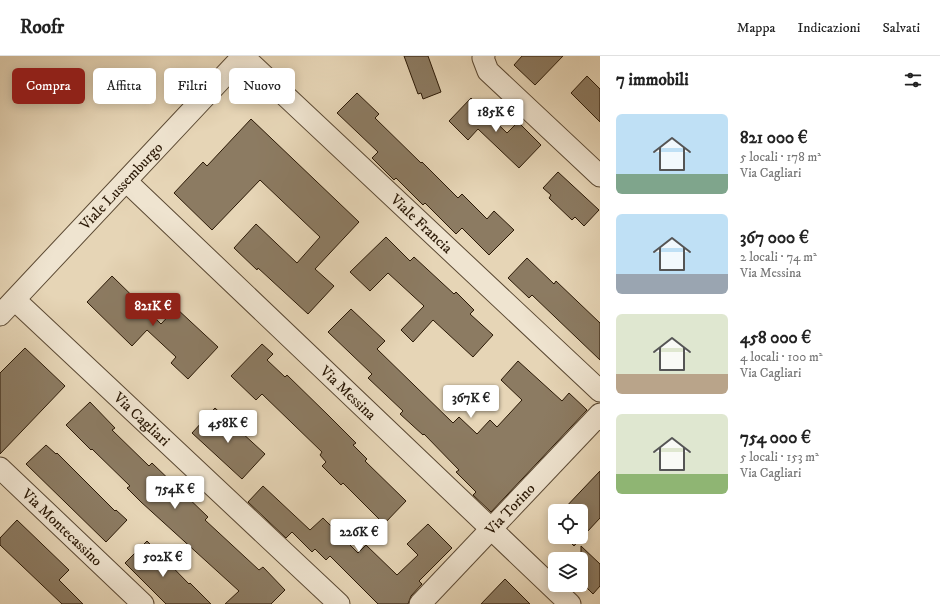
<!DOCTYPE html>
<html lang="it">
<meta charset="utf-8">
<style>
body{margin:0;font-family:"IM FELL DW Pica",serif;background:#f2f2f2;color:#222;height:100vh;display:flex;flex-direction:column;font-size:15px;white-space:nowrap}
*{box-sizing:border-box;margin:0}
p{font-size:13px;color:#767676}
.icon{flex:none;width:22px;height:22px;fill:none;stroke:currentColor;stroke-width:2;stroke-linecap:round;stroke-linejoin:round}
.map{position:relative;flex:1;overflow:hidden}
.sheet{display:flex;flex-direction:column;background:#fff;width:340px}
.sheet>*{flex:none}
.guide{position:absolute;left:12px;top:12px;width:380px;height:36px;display:flex;gap:8px}
.fabs{position:absolute;left:548px;top:448px;display:grid;gap:8px}
.fabs a{display:grid;place-items:center;width:40px;height:40px;border-radius:6px;background:#fff;box-shadow:0 2px 10px #0003;font-size:20px}
.price{position:absolute;translate:-50% -34px;padding:0 9px;border-radius:4px;background:#fff;color:#222;font-size:13px;line-height:26px;filter:drop-shadow(0 1px 2px #0008)}
.price::after{content:'';position:absolute;left:50%;top:24px;width:12px;height:9px;margin-left:-6px;background:inherit;clip-path:polygon(0 0,100% 0,50% 100%)}
.price.current{background:#8f2418;color:#fff}
ul{padding:0;list-style:none}
li{display:flex;align-items:center;gap:12px;height:100px;padding:0 16px}
li span{display:grid;place-items:center;flex:none;width:112px;height:80px;border-radius:6px;color:#555}
li>.icon{margin-inline-start:auto}
span .icon{width:48px;height:48px;fill:#fffc;stroke-width:1}
li b{font-size:17px}
h2{display:flex;justify-content:space-between;align-items:center;height:48px;padding:0 16px;font-size:17px}
.pill{padding:0 14px;border-radius:6px;background:#fff;box-shadow:0 2px 10px #0003;font-size:14px;line-height:36px}
.pill.current{background:#8f2418;color:#fff}
header{display:flex;align-items:center;gap:24px;box-sizing:border-box;height:56px;padding:0 20px;background:#fff;border-bottom:1px solid #e0e0e0}
header strong{font-size:19px}
nav{display:flex;gap:22px;margin-inline-start:auto;font-size:14px}
main{display:flex;flex:1;min-height:0}
.map>svg:first-child{display:block}
.building{fill:#8c7b62;stroke:#2b1906}
.lines{fill:none;stroke-linecap:round;stroke-linejoin:round}
.minor-casing{stroke:#5a4832;stroke-width:23}
.minor{stroke:#efe4d0;stroke-width:21}
.labels{text-anchor:middle;stroke-width:3.5;stroke-linejoin:round;paint-order:stroke}
.street-label{font-size:15px;fill:#2b1906;stroke:#efe4d0}
</style>
<header>
<strong>Roofr</strong>
<nav><a>Mappa</a><a>Indicazioni</a><a>Salvati</a></nav>
</header>
<main>
<div class="map">
<svg width="600" height="548" viewBox="0 0 600 548">
<rect width="100%" height="100%" fill="#e6d5b6"/>
<filter id="stains"><feTurbulence type="fractalNoise" baseFrequency=".005" numOctaves="4"/><feColorMatrix values="0 0 0 0 .2 0 0 0 0 .09 0 0 0 0 .02 0 0 0 .5 -.17"/></filter>
<radialGradient id="worn" r=".72"><stop offset=".6" stop-color="#630" stop-opacity="0"/><stop offset="1" stop-color="#630" stop-opacity=".3"/></radialGradient>
<path class="building" d="M404,0H428L441,36L423,43L421,37L418,38Z
M522,0H563L535,29L514,9Z
M587,20L600,33V66L571,37Z
M357,37L379,58L375,62L421,107L422,106L458,142L462,138L487,163L494,155L514,174L489,199L462,172L456,178L425,147L423,149L396,122L394,124L372,102L378,96L337,57Z
M471,42L507,77L518,66L541,89L519,112L478,73L468,84L449,65Z
M251,63L359,166L315,213L334,230L308,258L258,212L257,214L234,192L256,168L297,207L320,181L260,124L212,174L174,137L203,106L207,110Z
M558,116L599,154L584,170L575,161L572,164L549,142L551,139L543,132Z
M386,181L410,205L414,201L454,238L456,236L474,254L470,258L493,279L473,301L433,264L413,286L401,274L424,250L388,217L370,235L350,216Z
M527,202L554,228L556,225L600,267V304L532,239L529,242L508,222Z
M112,220L161,268L176,252L218,291L188,323L171,307L176,301L147,274L132,290L87,246Z
M351,253L385,285L377,293L453,367L459,361L477,378L490,364L497,371L522,344L501,324L518,305L562,345L569,337L587,354L491,456L473,439L476,436L456,416L459,414L424,378L423,379L400,358L403,355L368,322L372,318L328,276Z
M262,288L273,298L267,304L285,321L287,319L328,359L356,387L353,389L367,403L365,405L406,445L384,468L343,427L341,429L322,410L326,406L320,399L322,396L262,338L256,344L231,320Z
M25,292L65,330L0,398V317Z
M90,346L115,372L112,374L149,410L152,407L208,461L205,464L259,514L263,511L285,534L271,548H225L239,535L141,446L127,432L130,430L92,393L91,394L66,369Z
M215,352L265,398L242,423L192,377Z
M46,389L56,398L57,397L115,455L116,454L127,464L106,486L26,408Z
M600,415V462L574,490L565,481H581V455H562Z
M263,430L310,474L323,462L358,497L366,489L397,519L418,499L407,488L428,468L452,492L419,525L422,528L411,540L408,548H378L330,500L326,504L315,493L312,496L292,476L286,482L248,446Z
M17,464L69,514L59,524L83,548H62L0,489V482Z
M147,485L189,528L190,527L211,548H166L125,507Z
M581,490L600,508V530L593,538L581,526Z
M505,523L530,548H481Z"/>
<g class="lines">
<defs>
<g id="minor">
<path id="s1" d="M243,0L600,335"/>
<path d="M484,0L483,2L488,15L600,120"/>
<path id="s2" d="M126,125L570,548"/>
<path id="s3" d="M15,244L339,548"/>
<path id="s4" d="M0,259L243,0"/>
<path id="s5" d="M0,412L143,548"/>
<path id="s6" d="M420,548L600,358"/>
</g>
</defs>
<use href="#minor" class="minor-casing"/>
<use href="#minor" class="minor"/>
</g>
<g class="labels">
<g class="street-label">
<text dy="5" stroke="none"><textPath href="#s4" startOffset="177">Viale Lussemburgo</textPath></text>
<text dy="5" stroke="none"><textPath href="#s1" startOffset="245">Viale Francia</textPath></text>
<text dy="5" stroke="none"><textPath href="#s2" startOffset="307">Via Messina</textPath></text>
<text dy="5" stroke="none"><textPath href="#s3" startOffset="174">Via Cagliari</textPath></text>
<text dy="5" stroke="none"><textPath href="#s6" startOffset="131">Via Torino</textPath></text>
<text dy="5" stroke="none"><textPath href="#s5" startOffset="86">Via Montecassino</textPath></text>
</g>
</g>
<rect width="100%" height="100%" filter="url(#stains)"/>
<rect width="100%" height="100%" fill="url(#worn)"/>
</svg>
<div class="fabs">
<a><svg class="icon" aria-label="locate" viewBox="0 0 24 24"><circle cx="12" cy="12" r="6"/><path d="M12 2v4M12 18v4M2 12h4M18 12h4"/></svg></a>
<a><svg class="icon" aria-label="layers" viewBox="0 0 24 24"><path d="M12 4l9 5-9 5-9-5zM3 14l9 5 9-5"/></svg></a>
</div>
<b class="price" style="left:496px;top:77px">185K €</b>
<b class="price current" style="left:153px;top:271px">821K €</b>
<b class="price" style="left:471px;top:363px">367K €</b>
<b class="price" style="left:228px;top:388px">458K €</b>
<b class="price" style="left:175px;top:454px">754K €</b>
<b class="price" style="left:359px;top:497px">226K €</b>
<b class="price" style="left:163px;top:522px">502K €</b>
<div class="guide">
<a class="pill current">Compra</a>
<a class="pill">Affitta</a>
<a class="pill">Filtri</a>
<a class="pill">Nuovo</a>
</div>
</div>
<section class="sheet">
<h2>7 immobili<svg class="icon" aria-label="filters" viewBox="0 0 24 24"><path d="M4 7h16M4 17h16"/><circle cx="9" cy="7" r="2"/><circle cx="15" cy="17" r="2"/></svg></h2>
<ul>
<li><span style="background:linear-gradient(#bfe0f5 75%,#7fa58c 0)"><svg class="icon" aria-label="home" viewBox="0 0 24 24"><path d="M3 11l9-7 9 7M6 9v11h12V9"/></svg></span><div><b>821 000 €</b><p>5 locali · 178 m²</p><p>Via Cagliari</p></div></li>
<li><span style="background:linear-gradient(#bfe0f5 75%,#9aa5b1 0)"><svg class="icon" aria-label="home" viewBox="0 0 24 24"><path d="M3 11l9-7 9 7M6 9v11h12V9"/></svg></span><div><b>367 000 €</b><p>2 locali · 74 m²</p><p>Via Messina</p></div></li>
<li><span style="background:linear-gradient(#dfe7d0 75%,#b9a48a 0)"><svg class="icon" aria-label="home" viewBox="0 0 24 24"><path d="M3 11l9-7 9 7M6 9v11h12V9"/></svg></span><div><b>458 000 €</b><p>4 locali · 100 m²</p><p>Via Cagliari</p></div></li>
<li><span style="background:linear-gradient(#dfe7d0 75%,#8fb573 0)"><svg class="icon" aria-label="home" viewBox="0 0 24 24"><path d="M3 11l9-7 9 7M6 9v11h12V9"/></svg></span><div><b>754 000 €</b><p>5 locali · 153 m²</p><p>Via Cagliari</p></div></li>
</ul>
</section>
</main>
